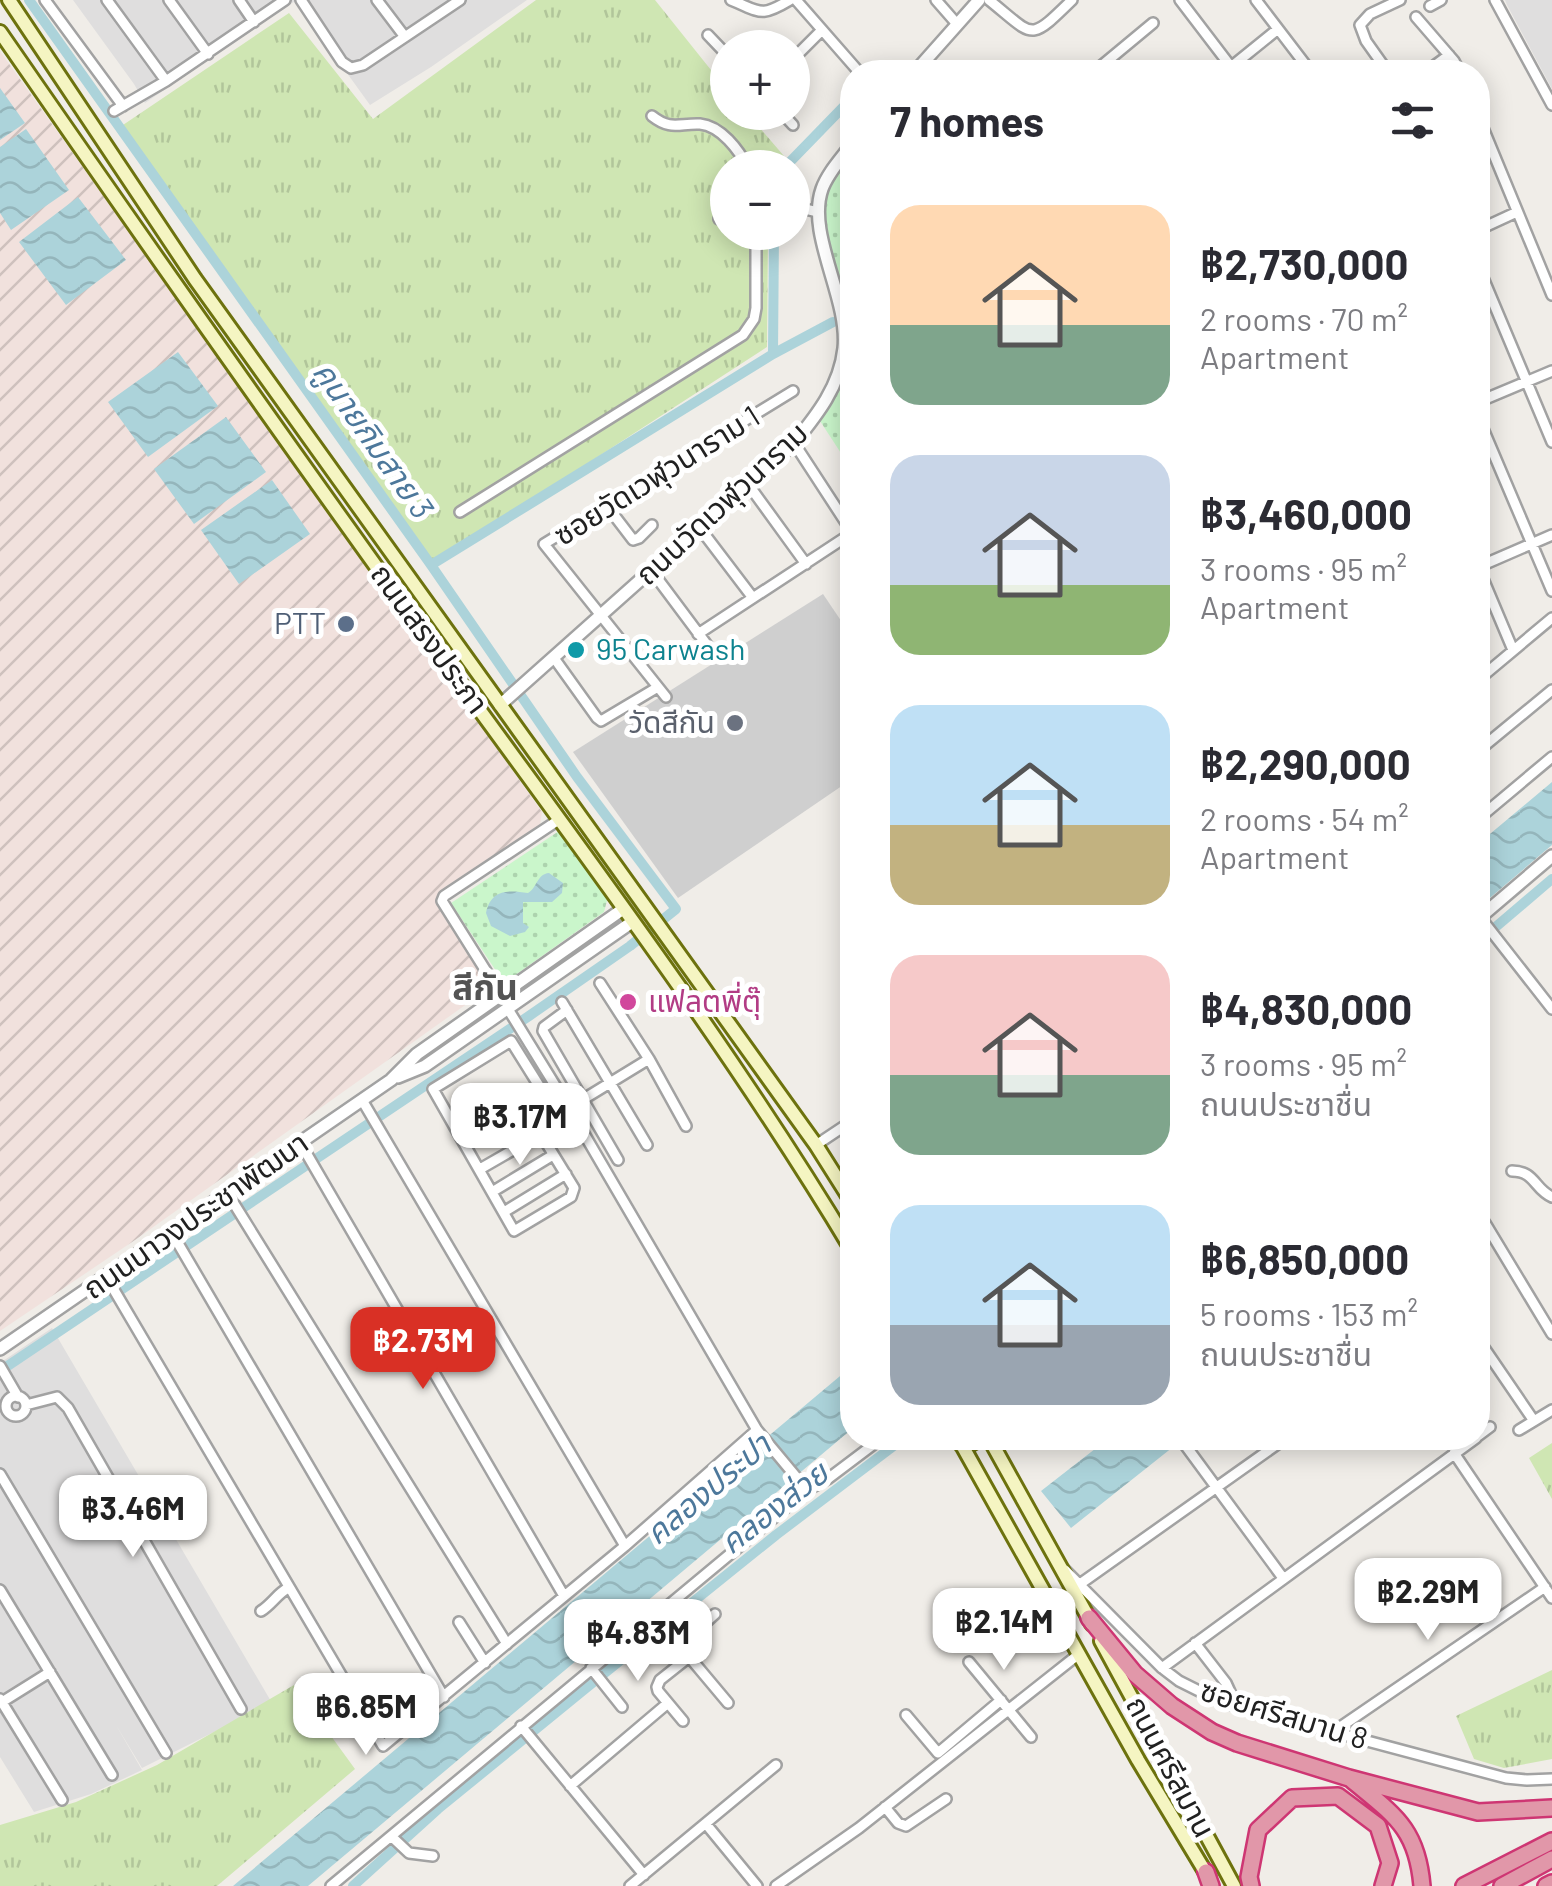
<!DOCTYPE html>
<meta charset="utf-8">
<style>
body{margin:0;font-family:Barlow,"Noto Sans Thai",sans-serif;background:#f7f7f7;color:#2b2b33;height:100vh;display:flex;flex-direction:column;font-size:38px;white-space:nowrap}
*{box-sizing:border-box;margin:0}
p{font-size:32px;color:#7c7c81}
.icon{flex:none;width:55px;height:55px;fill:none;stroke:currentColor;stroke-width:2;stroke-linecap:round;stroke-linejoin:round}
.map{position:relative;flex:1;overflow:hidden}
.side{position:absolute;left:840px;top:60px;width:650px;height:1390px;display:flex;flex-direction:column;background:#fff;border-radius:40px;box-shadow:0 5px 25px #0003}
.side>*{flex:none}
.tools{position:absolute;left:710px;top:30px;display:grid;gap:20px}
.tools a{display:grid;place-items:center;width:100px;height:100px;border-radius:50%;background:#fff;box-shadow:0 5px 25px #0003;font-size:50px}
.price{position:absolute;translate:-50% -85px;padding:0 22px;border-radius:20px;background:#fff;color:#222;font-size:32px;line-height:65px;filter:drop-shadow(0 2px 5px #0008)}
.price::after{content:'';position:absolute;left:50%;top:60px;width:30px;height:22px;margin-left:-15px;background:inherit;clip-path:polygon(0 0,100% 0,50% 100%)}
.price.active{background:#d93025;color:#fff}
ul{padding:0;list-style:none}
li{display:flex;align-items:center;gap:30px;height:250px;padding:0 50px}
li span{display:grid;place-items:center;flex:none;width:280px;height:200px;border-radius:30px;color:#555}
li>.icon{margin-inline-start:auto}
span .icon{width:120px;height:120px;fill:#fffc;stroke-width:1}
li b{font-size:42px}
h2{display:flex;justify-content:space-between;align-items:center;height:120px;padding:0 50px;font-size:42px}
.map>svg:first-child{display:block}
.residential{fill:#dfdede}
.religious{fill:#cfcfcf}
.military{fill:url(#military-furrows)}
.grass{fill:url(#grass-tufts)}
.park{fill:url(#park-dots)}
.water{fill:url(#water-waves)}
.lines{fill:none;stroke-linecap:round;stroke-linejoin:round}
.canal{stroke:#acd3da;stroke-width:10}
.minor-casing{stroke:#a2a2a2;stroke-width:14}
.tertiary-casing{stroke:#a2a2a2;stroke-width:16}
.secondary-casing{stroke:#6d720e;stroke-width:18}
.motorway-casing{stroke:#ce3673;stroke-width:20}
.minor{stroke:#fff;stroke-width:9}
.tertiary{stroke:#fff;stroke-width:11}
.secondary{stroke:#f5f5c2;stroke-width:12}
.motorway{stroke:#e197a9;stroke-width:15}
.service-dot{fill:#5c6f8a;stroke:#fff;stroke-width:4}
.culture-dot{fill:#0f9aa8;stroke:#fff;stroke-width:4}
.worship-dot{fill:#6b7280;stroke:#fff;stroke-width:4}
.hotel-dot{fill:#d1479c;stroke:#fff;stroke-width:4}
.labels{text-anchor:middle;stroke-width:10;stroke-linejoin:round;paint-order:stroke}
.street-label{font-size:30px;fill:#212121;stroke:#fff}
.service-label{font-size:30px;fill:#4e5e75;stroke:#fff;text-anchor:end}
.culture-label{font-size:30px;fill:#0d838f;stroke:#fff;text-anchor:start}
.worship-label{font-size:30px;fill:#5b616d;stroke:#fff;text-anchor:end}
.hotel-label{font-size:30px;fill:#b23c85;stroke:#fff;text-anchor:start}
.water-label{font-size:32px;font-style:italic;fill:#4d789b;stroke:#fff}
.quarter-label{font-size:35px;font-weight:bold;fill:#545454;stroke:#fff}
</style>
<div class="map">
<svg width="1552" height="1886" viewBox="0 0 1552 1886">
<defs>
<pattern id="military-furrows" width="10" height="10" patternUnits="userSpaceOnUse" patternTransform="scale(2.5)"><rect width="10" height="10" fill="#f1e1dd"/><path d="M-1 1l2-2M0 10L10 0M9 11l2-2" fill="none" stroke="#cec1bd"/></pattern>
<pattern id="grass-tufts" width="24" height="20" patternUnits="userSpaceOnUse" patternTransform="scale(2.5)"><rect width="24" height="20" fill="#cfe6b3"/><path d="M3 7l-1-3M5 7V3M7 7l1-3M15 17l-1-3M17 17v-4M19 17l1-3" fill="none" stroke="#b1c59a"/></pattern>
<pattern id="park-dots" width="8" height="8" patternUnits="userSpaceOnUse" patternTransform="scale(2.5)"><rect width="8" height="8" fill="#caf6cb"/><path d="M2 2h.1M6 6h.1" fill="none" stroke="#add3ae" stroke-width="1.8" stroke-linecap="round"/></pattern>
<pattern id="water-waves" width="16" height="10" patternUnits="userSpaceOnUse" patternTransform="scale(2.5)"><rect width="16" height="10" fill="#acd3da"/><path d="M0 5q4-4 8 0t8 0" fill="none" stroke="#94b5bb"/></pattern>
</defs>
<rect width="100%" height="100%" fill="#f0ede8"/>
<path class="residential" d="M73,0H527L431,67L370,105L295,1L145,103L134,84Z
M1505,0H1552V89L1507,5Z
M52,1328L272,1703L142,1768L116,1725L142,1770L91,1794L34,1812L0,1757V1363Z"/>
<path class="religious" d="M823,594L852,637V779L678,898L573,752Z"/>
<path class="military" d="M0,51L542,812L540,825L438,898L492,986L135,1240L0,1331Z"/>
<path class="grass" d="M536,0H655L727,90L728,112L747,113L784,156L777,167L728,168V232L768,233L767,347L431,565L120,127L289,13L373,119Z
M1552,1443V1499L1529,1458Z
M1552,1670V1759L1504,1768L1474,1759L1456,1716Z
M294,1685L355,1769L217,1886H0V1825L76,1802L157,1765Z"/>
<path class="park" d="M852,158V336C850,294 815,234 825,196C829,181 842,169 852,158Z
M852,349V470L820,421L845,377Z
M562,829L608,897L604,912L504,983L451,903Z"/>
<path class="water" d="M0,88L25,123L0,140Z
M26,129L69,190L11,230L0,213V147Z
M78,197L126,260L66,305L19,242Z
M178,352L218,406L148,457L108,402Z
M226,417L266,472L194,524L154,469Z
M272,480L310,534L239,584L201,530Z
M1552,782V845L1478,908V844Z
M549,873L563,883L562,893L552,902H523V923L529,927L525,932L510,936L491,926L486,913C491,889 508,890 528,893C537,888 537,874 549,873Z
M852,1366V1429L308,1886H233Z
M1109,1438H1165L1173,1447L1071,1528L1041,1491Z"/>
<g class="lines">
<path class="canal" d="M784,168L852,98
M773,354L833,322
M431,565L773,354L774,232
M1478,942L1552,879
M0,1371L529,1016L630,946L676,909L577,777L431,565L29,0
M353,1886L438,1809L585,1689L776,1535L904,1438"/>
<defs>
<path id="minor" d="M45,0L123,106
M107,0L166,81
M169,0L208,54
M239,0L254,22
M301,0L342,62L351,68L363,65L460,0
M377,0L405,37
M731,0C761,12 760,18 790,0
M796,0L859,72
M936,0L957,24
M989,0C1035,37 1028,43 1072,0
M1180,0L1235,72
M1256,0L1311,72
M1495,0L1552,105
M1430,6L1441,0
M1416,17L1454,61L1460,72
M708,35L728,56
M792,60L822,30
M1231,67L1278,29
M1094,72L1153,23
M1188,72L1189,71
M1388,72L1366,41L1360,25L1370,14L1400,0
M1426,72L1449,55
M114,111L166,81L285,0
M781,112L793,125
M652,116C671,131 679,123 700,124C721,126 739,150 748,168
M1478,116L1552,295
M792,206L818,212
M719,219L728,216
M1478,230L1517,212
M1478,266L1552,442
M1478,402L1552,371
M1478,417L1552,591
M794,443L852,532
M748,484L806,564
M607,506L633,540L639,538L652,525
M460,512L743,335L754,319L756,308V232
M699,527L753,598
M651,570L713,653
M698,634L852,533
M1513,650L1478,567L1552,535
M554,658L597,718L601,721L658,687
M1478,680L1552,618
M666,697L544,544L793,391
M1478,751L1552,690
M1478,819L1552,757
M1480,917L1552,1009
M501,995L442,901L444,896L560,819
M562,1002L647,1145
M508,1009L569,1108L757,1430L807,1490
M567,1010L544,1027L543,1031L618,1160
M511,1041L551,1105L531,1118L574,1188L571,1197L514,1231L433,1089Z
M649,1059L686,1126
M362,1100L625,1546
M569,1108L649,1059L600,983
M301,1144L564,1596
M816,1145L852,1121
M480,1169L541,1134
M1512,1171C1535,1171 1534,1189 1552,1197
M492,1192L553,1155
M228,1194L507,1644
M504,1212L566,1174
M1478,1215L1485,1223L1552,1334
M172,1233L444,1697
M107,1278L383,1746L625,1546L757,1430
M1478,1339L1534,1421
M0,1366L18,1397
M6 1406a10 10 0 1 1 20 0a10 10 0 1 1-20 0Z
M26,1405L57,1397L68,1408L241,1709
M1519,1430L1552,1410
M1478,1436L1490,1427
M1180,1438L1283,1578
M1454,1453L1552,1598
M0,1474L166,1753
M1065,1570L1162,1668L1179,1681L1221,1702L1506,1778L1527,1780L1552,1779
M1080,1584L1286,1438
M0,1590L112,1775
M261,1611C272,1604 277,1594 288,1588
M655,1616L728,1703
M459,1622L485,1663
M1195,1643L1226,1683L1236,1705
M680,1646L715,1614
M969,1662L1031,1737
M591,1668L622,1707
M1162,1668L1476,1438
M0,1699L62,1800
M2,1702L50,1672
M906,1715L938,1753L1001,1700
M683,1721L658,1691L657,1687L660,1680L689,1657
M521,1726L644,1875
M1333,1732L1545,1587
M570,1786L668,1703
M885,1807L898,1823L906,1826L946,1799
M706,1824L757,1886
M391,1836L409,1853L433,1856
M331,1886L807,1490L829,1478L882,1438
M630,1886L776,1765
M776,1886L859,1828L1079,1654"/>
<path id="tertiary" d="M915,72L979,0
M500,705L794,443C817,415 840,386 844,348C849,298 806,234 822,189C828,172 842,158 852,144
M1478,919L1552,856
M398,1077L425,1066L632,922
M0,1349L391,1080L417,1054L623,909"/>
<path id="secondary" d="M9,0L195,279L816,1145L852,1202
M0,32C159,262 320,490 484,716C611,890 741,1065 852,1250
M958,1438L1138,1760L1209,1878
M989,1438L1092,1624
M962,1446L973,1443L980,1438
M1101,1641L1234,1886"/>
<path id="motorway" d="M1089,1618L1135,1674L1172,1706L1212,1732L1237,1743L1349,1778L1478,1812L1552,1808
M1352,1780C1394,1815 1417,1828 1422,1886
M1206,1872L1211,1886
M1251,1886L1249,1877L1258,1830L1292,1798L1338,1796L1378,1826L1390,1863L1383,1886
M1464,1886L1552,1841
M1502,1886L1552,1859
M1546,1886L1552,1883"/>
</defs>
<use href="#minor" class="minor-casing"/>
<use href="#tertiary" class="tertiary-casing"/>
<use href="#secondary" class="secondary-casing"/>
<use href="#motorway" class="motorway-casing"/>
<use href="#minor" class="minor"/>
<use href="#tertiary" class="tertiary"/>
<use href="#secondary" class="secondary"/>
<use href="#motorway" class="motorway"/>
</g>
<circle class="service-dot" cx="346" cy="624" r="10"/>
<circle class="culture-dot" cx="576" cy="650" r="10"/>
<circle class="worship-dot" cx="735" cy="723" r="10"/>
<circle class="hotel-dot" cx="628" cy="1002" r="10"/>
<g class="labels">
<g class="street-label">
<text transform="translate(657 476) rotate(-32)" y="10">ซอยวัดเวฬุวนาราม 1</text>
<text transform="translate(722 504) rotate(-43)" y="10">ถนนวัดเวฬุวนาราม</text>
<text transform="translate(429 639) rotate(54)" y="10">ถนนสรงประภา</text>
<text transform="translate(196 1216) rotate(-35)" y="10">ถนนนาวงประชาพัฒนา</text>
<text transform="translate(1284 1715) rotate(17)" y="10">ซอยศรีสมาน 8</text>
<text transform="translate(1170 1767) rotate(62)" y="10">ถนนศรีสมาน</text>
</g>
<g class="service-label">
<text x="326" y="634">PTT</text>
</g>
<g class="culture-label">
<text x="596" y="660">95 Carwash</text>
</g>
<g class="worship-label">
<text x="715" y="733">วัดสีกัน</text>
</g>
<g class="hotel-label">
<text x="648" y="1012">แฟลตพี่ตุ๊</text>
</g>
<g class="water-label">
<text transform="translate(373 440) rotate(55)" y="11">คูนายกิมสาย 3</text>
<text transform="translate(708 1489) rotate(-40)" y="11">คลองประปา</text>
<text transform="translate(774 1508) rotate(-38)" y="11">คลองส่วย</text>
</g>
<g class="quarter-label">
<text x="485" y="1000">สีกัน</text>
</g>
</g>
</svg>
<div class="tools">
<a>+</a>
<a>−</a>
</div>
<b class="price" style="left:520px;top:1168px">฿3.17M</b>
<b class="price active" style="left:423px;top:1392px">฿2.73M</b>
<b class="price" style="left:133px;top:1560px">฿3.46M</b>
<b class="price" style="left:1428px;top:1643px">฿2.29M</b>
<b class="price" style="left:1004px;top:1673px">฿2.14M</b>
<b class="price" style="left:638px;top:1684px">฿4.83M</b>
<b class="price" style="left:366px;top:1758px">฿6.85M</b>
<section class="side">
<h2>7 homes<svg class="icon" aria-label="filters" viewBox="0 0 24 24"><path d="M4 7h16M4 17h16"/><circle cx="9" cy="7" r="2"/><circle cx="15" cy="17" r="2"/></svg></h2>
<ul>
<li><span style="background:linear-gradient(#ffd9b3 60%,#7fa58c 0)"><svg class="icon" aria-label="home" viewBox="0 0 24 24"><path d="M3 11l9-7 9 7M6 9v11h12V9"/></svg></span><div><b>฿2,730,000</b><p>2 rooms · 70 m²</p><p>Apartment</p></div></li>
<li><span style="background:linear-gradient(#c9d6e8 65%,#8fb573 0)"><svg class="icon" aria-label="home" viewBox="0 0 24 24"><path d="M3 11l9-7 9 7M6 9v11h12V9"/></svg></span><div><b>฿3,460,000</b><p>3 rooms · 95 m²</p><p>Apartment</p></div></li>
<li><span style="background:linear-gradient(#bfe0f5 60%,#c2b280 0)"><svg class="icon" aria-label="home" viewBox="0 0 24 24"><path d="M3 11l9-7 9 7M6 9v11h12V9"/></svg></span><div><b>฿2,290,000</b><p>2 rooms · 54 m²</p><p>Apartment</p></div></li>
<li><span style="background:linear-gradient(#f6c9c9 60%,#7fa58c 0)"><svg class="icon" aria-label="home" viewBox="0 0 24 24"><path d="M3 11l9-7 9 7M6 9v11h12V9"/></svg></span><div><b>฿4,830,000</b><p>3 rooms · 95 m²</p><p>ถนนประชาชื่น</p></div></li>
<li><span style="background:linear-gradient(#bfe0f5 60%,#9aa5b1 0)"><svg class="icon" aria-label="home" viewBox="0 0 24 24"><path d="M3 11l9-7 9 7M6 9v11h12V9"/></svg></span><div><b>฿6,850,000</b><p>5 rooms · 153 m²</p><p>ถนนประชาชื่น</p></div></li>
</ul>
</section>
</div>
